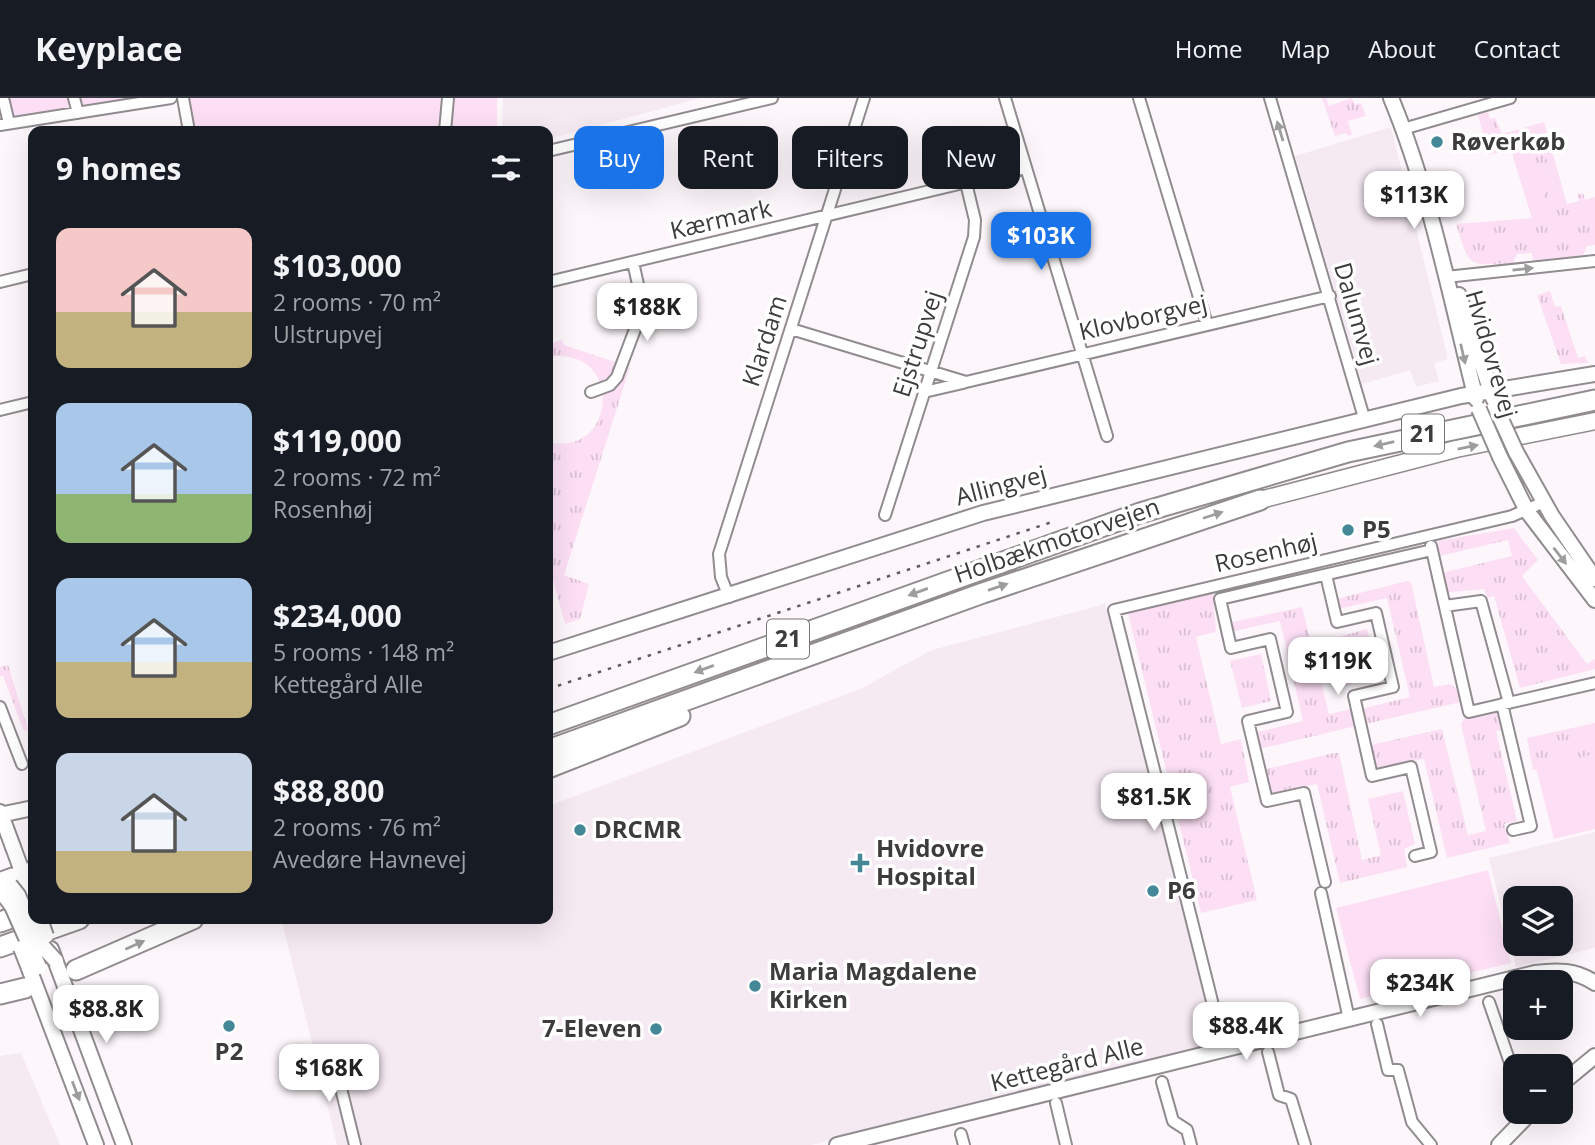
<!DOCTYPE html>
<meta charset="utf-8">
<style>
body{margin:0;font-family:"Open Sans",sans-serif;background:#242831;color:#f1f3f6;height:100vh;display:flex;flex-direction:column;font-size:26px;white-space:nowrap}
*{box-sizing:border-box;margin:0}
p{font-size:23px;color:#9ea1a6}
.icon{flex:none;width:38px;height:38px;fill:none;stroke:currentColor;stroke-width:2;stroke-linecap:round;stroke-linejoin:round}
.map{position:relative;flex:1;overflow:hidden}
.panel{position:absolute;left:28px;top:28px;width:525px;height:798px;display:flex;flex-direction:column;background:#171b24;border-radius:14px;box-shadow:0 7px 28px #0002}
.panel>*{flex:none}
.top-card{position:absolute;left:574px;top:28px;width:665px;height:63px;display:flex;gap:14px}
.buttons{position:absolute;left:1503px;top:788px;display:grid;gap:14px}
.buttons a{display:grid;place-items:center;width:70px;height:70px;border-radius:14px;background:#171b24;box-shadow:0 7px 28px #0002;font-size:35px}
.price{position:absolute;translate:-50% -60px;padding:0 16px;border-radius:14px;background:#fff;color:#222;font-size:23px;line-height:46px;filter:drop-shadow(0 2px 4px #0008)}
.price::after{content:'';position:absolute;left:50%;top:42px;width:21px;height:16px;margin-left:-10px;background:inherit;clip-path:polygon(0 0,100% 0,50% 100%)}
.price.on{background:#1a73e8;color:#fff}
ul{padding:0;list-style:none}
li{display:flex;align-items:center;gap:21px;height:175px;padding:0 28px}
li span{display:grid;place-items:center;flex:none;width:196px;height:140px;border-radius:14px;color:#555}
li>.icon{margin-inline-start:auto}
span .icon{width:84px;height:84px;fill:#fffc;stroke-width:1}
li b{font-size:30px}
h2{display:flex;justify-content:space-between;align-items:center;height:84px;padding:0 28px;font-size:30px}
.tag{padding:0 24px;border-radius:14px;background:#171b24;box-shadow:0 7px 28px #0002;font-size:24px;line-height:63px}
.tag.on{background:#1a73e8;color:#fff}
header{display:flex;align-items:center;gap:42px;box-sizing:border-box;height:98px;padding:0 35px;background:#171b24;border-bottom:2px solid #363941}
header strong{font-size:33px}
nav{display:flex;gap:38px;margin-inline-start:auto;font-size:24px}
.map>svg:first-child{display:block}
.built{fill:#f5e9f2;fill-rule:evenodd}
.grass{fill:url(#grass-tufts)}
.garden{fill:#fcdff5}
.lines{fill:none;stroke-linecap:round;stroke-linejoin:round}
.street-casing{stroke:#918c8f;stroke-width:14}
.secondary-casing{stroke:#918c8f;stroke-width:18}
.primary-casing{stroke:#918c8f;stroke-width:19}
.highway-casing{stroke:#918c8f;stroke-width:23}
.street{stroke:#fff;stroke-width:10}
.secondary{stroke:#fff;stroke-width:14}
.primary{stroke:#fff;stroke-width:16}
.highway{stroke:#fff;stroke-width:19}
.rail{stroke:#5f5c5e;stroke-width:2.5;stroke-dasharray:3.5 7;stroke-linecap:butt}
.secondary-bridge-casing{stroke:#918c8f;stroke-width:18;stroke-linecap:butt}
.secondary-bridge{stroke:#fff;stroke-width:14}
.oneway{fill:#9e9d9e}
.poi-dot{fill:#448897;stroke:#fff;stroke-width:2.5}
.labels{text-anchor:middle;stroke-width:7;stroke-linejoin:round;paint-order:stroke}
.shield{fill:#fff;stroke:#777676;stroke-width:2}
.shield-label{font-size:23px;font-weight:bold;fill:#3d3b3c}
.poi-label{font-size:24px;font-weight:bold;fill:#3d3b3c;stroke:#fff;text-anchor:start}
.street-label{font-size:24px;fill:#3d3b3c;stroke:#fff}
</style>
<header>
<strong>Keyplace</strong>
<nav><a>Home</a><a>Map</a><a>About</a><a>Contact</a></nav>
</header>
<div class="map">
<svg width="1595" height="1047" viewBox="0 0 1595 1047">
<defs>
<pattern id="grass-tufts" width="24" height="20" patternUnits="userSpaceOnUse" patternTransform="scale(1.75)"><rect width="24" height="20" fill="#fcdff5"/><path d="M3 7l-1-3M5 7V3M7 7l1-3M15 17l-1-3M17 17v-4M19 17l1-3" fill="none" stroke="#d9c0d3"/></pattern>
</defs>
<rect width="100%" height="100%" fill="#fdf7fb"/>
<path class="built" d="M503,0H701L548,41V33H502Z
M1391,29L1448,261L1434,265L1439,283L1416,289L1410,272L1362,286L1295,58Z
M1105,506L1218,944L811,1047H337L282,823L548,821V708L860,591L932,552Z
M1595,734V850L1516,869L1489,760ZM1516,800H1561V845H1516Z
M21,955L60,1047H0V958Z"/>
<path class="grass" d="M1322,0H1326L1329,8L1352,0L1355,7L1361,5L1366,18L1348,23L1352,37L1348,38L1346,35L1335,38Z
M1488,14L1490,21L1495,20L1502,36L1539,33L1556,95L1563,92L1567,106L1579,103L1577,97L1583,95L1585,102L1595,99V147L1587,148L1583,157L1533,163L1532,155L1517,156L1513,165C1467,167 1470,171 1456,126L1532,120L1511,51L1489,57L1478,17Z
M1550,193L1555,209L1561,208L1578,260L1585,258L1588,265L1561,266L1537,197Z
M562,242L564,247L630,269L564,477L589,486L580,521L565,526L548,463V344C617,361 625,247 548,259V246Z
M1514,430L1538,462L1522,478L1587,566L1595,561V571L1520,590L1494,498L1487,500L1484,491L1442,495L1437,476L1512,458L1508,442L1440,458L1438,443Z
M1407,483L1411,484L1434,589L1451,586L1457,592L1461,604L1361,627L1357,612L1410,599L1387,500L1334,512L1332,502Z
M1213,494L1216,534L1196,539L1221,646L1241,641L1249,684L1230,689L1257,802L1201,815L1128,515Z
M1302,509L1329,616L1352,611L1356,628L1255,652L1254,635L1303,623L1280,523L1230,534L1228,525Z
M1367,531L1378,579L1346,587L1335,540Z
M1261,556L1271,603L1242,610L1230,563Z
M8,567L28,632L24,633L3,578H0V569Z
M1497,613L1504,615L1508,631L1496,633L1517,723L1504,726L1510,745L1447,760L1424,661L1371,671L1366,648L1442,631L1468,737L1486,733L1461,627L1465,619Z
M1595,625V656L1533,672L1527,640Z
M1334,655H1339L1362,762L1381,757L1368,701L1403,693L1415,746L1404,751L1407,769L1340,785L1317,686L1268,696L1263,672Z"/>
<path class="garden" d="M0,0H157L0,23Z
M189,0H497V29L195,33Z
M1544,24L1563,92L1556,95L1539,33L1504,43L1502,36Z
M1532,54L1549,118L1532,120L1513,59Z
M1595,656V731L1554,741L1536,670Z
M1488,772L1511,865L1360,901L1336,810Z"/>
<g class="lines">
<defs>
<path id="street" d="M3,0L9,25
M74,0L78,15
M183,0L189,33
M1005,0L1107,338
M1139,0L1207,226
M1270,0L1365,323
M0,27L171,0
M1403,31L1510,0
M445,33L448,0
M548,53L772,0
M1446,179L1595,163
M0,184L33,176
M548,184L1026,70
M791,231L966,284L1330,198
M591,294L610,287L617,279L637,226L641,200L633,164
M924,294L963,285
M0,312L33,304
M885,417L974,139L975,122L966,85
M1431,448L1469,614L1595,585
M1326,477L1337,524L1376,515L1393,589L1354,598L1372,678L1411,669L1431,754L1415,758
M729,499L721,479L719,456L864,0
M1445,508L1481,503L1509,605
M1502,606L1531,728L1513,732
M0,609L22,666
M1325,784L1304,695L1267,703L1248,623L1287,614L1270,541L1231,550L1220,501L1432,452
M1321,795L1349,921
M1489,904L1516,982
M1377,926L1388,972H1398L1412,1024L1431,1047
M1224,951L1114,512L1512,418L1544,404
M1268,954L1279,997L1291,1001L1305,1047
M333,958L355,1047
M1162,984L1173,1023L1187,1032L1191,1047
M1056,1005L1066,1047
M961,1036L964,1047"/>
<path id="secondary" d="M1391,0C1430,94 1451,202 1476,301
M1459,197L1493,300
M1516,354L1552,418L1595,481
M1500,359L1527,413L1595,502
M548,555L983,415L1461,298L1595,276
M0,714L13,749
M0,717L33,710
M20,768L33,803
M0,782L33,770
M51,851L124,1047
M30,873L96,1047
M1561,986L1595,958
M837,1047L1535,875C1557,872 1576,872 1595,885
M1499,1047L1532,1013"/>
<path id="primary" d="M1260,402L1456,351L1595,323"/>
<path id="highway" d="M548,627L1140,415L1348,354L1595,302
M548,652L983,495L1260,402
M548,670L680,618
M0,824L33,812
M0,849L79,821
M76,872L193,821
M0,896L25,890"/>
</defs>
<use href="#street" class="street-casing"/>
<use href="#secondary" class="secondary-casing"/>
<use href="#primary" class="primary-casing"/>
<use href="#highway" class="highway-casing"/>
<use href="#street" class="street"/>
<use href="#secondary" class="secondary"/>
<use href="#primary" class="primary"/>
<use href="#highway" class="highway"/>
<path class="rail" d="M548,591L1052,424
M31,750L33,749"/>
<defs>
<path id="secondary-bridge" d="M1495,308L1516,354
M1479,311L1500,359
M13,749L20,768
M10,787L18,797L37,842L56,863
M0,792L12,808L39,869
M40,821L46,838
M21,850L30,873"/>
</defs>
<use href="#secondary-bridge" class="secondary-bridge-casing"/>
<use href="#secondary-bridge" class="secondary-bridge"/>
</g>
<defs><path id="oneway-solid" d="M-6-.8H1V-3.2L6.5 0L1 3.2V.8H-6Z" transform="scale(1.75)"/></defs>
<g class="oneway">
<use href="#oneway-solid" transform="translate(1280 33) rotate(-107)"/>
<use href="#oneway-solid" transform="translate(1523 171) rotate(-6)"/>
<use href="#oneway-solid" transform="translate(1463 256) rotate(77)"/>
<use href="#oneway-solid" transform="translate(1384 346) rotate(167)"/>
<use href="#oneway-solid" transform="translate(1468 349) rotate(-11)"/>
<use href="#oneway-solid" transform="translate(1213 417) rotate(-18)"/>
<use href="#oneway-solid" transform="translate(1560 458) rotate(52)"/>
<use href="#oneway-solid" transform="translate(998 489) rotate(-19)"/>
<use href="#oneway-solid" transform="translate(918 494) rotate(160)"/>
<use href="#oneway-solid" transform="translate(704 571) rotate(160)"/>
<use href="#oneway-solid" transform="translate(135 847) rotate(-24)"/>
<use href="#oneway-solid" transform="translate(76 993) rotate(69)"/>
</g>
<g class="poi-dot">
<circle cx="1437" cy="44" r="7"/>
<circle cx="1348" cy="432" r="7"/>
<circle cx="580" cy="732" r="7"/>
<path d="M856.5 754.5h7v7h7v7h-7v7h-7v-7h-7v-7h7z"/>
<circle cx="1153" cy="793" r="7"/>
<circle cx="755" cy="888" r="7"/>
<circle cx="229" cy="928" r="7"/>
<circle cx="656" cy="931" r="7"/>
</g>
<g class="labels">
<g class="shield">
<rect x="1402" y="316.5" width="42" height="39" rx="5"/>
<rect x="767" y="521.5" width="42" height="39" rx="5"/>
</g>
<g class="shield-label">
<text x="1423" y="344">21</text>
<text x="788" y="549">21</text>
</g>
<g class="poi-label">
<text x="1451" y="52">Røverkøb</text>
<text x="1362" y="440">P5</text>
<text x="594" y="740">DRCMR</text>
<text x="876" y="759">Hvidovre<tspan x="876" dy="28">Hospital</tspan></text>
<text x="1167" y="801">P6</text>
<text x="769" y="882">Maria Magdalene<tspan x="769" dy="28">Kirken</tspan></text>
<text x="642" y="939" text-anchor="end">7-Eleven</text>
<text x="229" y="962" text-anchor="middle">P2</text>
</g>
<g class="street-label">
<text transform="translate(721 122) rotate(-13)" y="8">Kærmark</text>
<text transform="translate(1356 216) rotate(74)" y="8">Dalumvej</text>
<text transform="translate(1143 220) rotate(-13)" y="8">Klovborgvej</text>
<text transform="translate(765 243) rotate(-72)" y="8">Klardam</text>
<text transform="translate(918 246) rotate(-72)" y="8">Ejstrupvej</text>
<text transform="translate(1491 256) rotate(74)" y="8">Hvidovrevej</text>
<text transform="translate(1001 388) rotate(-15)" y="8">Allingvej</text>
<text transform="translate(1057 443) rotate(-19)" y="8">Holbækmotorvejen</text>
<text transform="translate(1266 455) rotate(-13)" y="8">Rosenhøj</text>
<text transform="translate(1067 967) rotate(-14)" y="8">Kettegård Alle</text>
</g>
</g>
</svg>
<div class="buttons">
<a><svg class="icon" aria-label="layers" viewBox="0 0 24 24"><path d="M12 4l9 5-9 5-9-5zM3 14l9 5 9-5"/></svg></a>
<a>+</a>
<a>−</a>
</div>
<b class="price" style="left:1414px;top:133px">$113K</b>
<b class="price on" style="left:1041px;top:174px">$103K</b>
<b class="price" style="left:647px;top:245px">$188K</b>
<b class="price" style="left:1338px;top:599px">$119K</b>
<b class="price" style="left:1154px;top:735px">$81.5K</b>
<b class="price" style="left:1420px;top:921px">$234K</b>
<b class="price" style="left:106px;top:947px">$88.8K</b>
<b class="price" style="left:1246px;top:964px">$88.4K</b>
<b class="price" style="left:329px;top:1006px">$168K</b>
<div class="top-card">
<a class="tag on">Buy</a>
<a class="tag">Rent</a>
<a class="tag">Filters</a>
<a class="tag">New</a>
</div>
<section class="panel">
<h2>9 homes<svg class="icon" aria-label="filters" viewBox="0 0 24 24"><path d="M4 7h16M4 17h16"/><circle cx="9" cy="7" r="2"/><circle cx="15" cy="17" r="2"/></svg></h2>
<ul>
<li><span style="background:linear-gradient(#f6c9c9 60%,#c2b280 0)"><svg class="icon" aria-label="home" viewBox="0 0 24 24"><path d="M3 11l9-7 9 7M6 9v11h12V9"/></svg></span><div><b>$103,000</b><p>2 rooms · 70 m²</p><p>Ulstrupvej</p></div></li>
<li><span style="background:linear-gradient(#a9c7e8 65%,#8fb573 0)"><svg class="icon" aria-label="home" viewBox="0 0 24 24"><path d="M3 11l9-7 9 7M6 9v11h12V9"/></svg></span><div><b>$119,000</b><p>2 rooms · 72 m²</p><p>Rosenhøj</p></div></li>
<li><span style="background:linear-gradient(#a9c7e8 60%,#c2b280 0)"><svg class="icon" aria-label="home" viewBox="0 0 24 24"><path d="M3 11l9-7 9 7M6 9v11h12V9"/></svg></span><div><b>$234,000</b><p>5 rooms · 148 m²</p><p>Kettegård Alle</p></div></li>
<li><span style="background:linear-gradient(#c9d6e8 70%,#c2b280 0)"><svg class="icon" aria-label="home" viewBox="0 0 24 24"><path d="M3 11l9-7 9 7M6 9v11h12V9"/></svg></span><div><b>$88,800</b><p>2 rooms · 76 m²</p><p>Avedøre Havnevej</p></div></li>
</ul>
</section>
</div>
